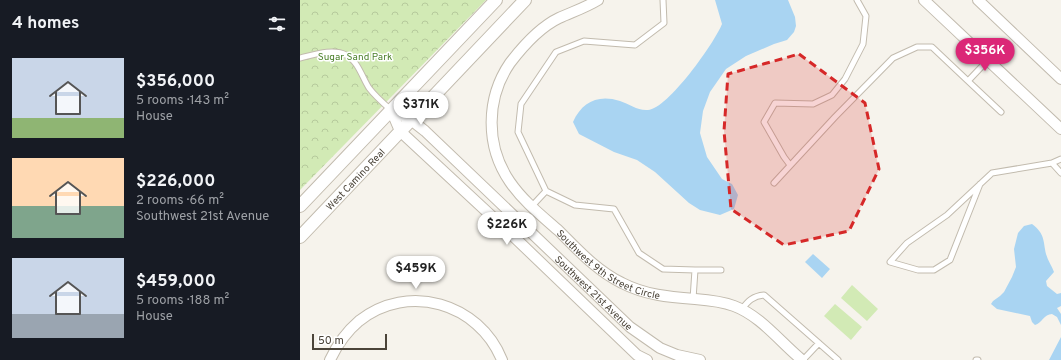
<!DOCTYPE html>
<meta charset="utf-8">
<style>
body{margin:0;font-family:Overpass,sans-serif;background:#242831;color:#f1f3f6;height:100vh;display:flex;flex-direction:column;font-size:15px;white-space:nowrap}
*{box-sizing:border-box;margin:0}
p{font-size:13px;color:#9ea1a6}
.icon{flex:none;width:22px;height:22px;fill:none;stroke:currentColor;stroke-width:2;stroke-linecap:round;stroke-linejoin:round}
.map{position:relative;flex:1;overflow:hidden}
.details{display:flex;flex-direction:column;background:#171b24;width:300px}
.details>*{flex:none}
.scale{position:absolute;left:12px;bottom:10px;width:75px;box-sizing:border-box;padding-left:4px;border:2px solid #4b4439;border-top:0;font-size:11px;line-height:14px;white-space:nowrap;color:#4b4439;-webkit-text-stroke:3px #fff;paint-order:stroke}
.price{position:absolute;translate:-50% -34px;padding:0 9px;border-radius:14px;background:#fff;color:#222;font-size:13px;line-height:26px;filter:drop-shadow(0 1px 2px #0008)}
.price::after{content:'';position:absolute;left:50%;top:24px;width:12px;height:9px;margin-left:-6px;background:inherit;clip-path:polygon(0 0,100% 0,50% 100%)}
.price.current{background:#db2777;color:#fff}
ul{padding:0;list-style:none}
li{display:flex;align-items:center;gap:12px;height:100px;padding:0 12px}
li span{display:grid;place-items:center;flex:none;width:112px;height:80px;border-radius:0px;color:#555}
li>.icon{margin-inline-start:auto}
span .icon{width:48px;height:48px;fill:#fffc;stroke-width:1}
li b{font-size:17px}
h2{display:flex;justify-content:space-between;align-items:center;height:48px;padding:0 12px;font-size:17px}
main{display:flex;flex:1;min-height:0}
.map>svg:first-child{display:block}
.park{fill:url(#park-crowns)}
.pitch{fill:#d2eab5}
.water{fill:#a9d4f2}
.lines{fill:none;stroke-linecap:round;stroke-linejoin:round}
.service-casing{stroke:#c2bbae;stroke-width:7}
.minor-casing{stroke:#c2bbae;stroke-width:12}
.tertiary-casing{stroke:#c2bbae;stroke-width:14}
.service{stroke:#fff;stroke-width:5}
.minor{stroke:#fff;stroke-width:10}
.tertiary{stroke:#fff;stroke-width:12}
.marked{fill:#d62828;fill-opacity:0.2;stroke:#d62828;stroke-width:3;stroke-dasharray:8 5;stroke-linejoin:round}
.labels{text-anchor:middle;stroke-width:3;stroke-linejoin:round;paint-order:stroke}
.park-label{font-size:10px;fill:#4a7f2a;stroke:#fff}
.street-label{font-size:10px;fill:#4b4439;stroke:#fff}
</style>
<main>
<section class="details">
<h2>4 homes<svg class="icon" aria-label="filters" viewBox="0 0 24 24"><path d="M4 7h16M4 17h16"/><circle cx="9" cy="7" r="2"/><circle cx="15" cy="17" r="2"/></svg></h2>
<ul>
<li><span style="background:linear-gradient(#c9d6e8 75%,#8fb573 0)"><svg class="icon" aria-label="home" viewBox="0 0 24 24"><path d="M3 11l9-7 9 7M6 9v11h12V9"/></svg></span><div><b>$356,000</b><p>5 rooms · 143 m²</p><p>House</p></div></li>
<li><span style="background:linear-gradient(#ffd9b3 60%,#7fa58c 0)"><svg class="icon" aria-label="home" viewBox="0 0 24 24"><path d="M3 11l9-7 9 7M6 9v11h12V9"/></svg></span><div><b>$226,000</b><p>2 rooms · 66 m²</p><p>Southwest 21st Avenue</p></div></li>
<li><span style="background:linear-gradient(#c9d6e8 70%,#9aa5b1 0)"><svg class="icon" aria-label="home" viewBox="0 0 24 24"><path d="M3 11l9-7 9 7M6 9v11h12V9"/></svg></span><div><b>$459,000</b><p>5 rooms · 188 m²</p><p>House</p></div></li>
</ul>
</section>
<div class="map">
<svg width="761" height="360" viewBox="0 0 761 360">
<defs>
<pattern id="park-crowns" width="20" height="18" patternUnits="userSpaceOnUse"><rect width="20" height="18" fill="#d2eab5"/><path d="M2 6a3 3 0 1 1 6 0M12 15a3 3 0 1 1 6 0" fill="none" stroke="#b6ca9c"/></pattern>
</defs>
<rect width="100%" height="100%" fill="#f6f3ec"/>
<path class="park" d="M0,0H186L0,190Z"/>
<path class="pitch" d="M552,285L578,309L567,321L541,298Z
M535,304L562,327L551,340L524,316Z"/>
<path class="water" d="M415,0H488L495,17L496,26L494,32L487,40L474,44L446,56L426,69L410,92L403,111L400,133L407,157L422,179L432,184L438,195L434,209L420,215L400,210L389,203L355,172L337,160L314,152L279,134L273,122C282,102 298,94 320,101C329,104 338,111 348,110C368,109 415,42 422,24Z
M732,224C745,234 743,240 746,254C748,261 752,266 754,272L746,281L747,286L757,294L761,293V306L757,308L761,314V325L757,317L752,314C744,314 742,323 735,325L732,322L730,316L697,309L691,304L693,301L700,296L704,292L712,277L716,267L714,249L718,233L724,226Z
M513,254L530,269L522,278L505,262Z
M761,337V360H749Z"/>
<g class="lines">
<defs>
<path id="service" d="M0,58C13,55 33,48 46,55C58,61 62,77 69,88C75,96 83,103 91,110
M688,60L668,81L701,112
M761,159L752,163L761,173
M490,165L484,157L464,122L475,103L513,104L532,95L545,79L563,44L566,16L557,0
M474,183L535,117L593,58L617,47H632L668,81
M680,184L650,260L634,270H618L590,262L607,243L647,215L692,173L752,163
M246,191L218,132L221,104L256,52L284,41L335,45L364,23L363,0
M232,206L246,191L275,205L314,209L339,253L363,269L395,270
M393,299L395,270H421
M442,309C448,301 453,296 464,295L538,360
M503,360L519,343
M676,360H678"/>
<g id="minor">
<path id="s1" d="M298,0C285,8 272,12 259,18C240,27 223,46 210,63C186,98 185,146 210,182C223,201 242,216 259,231C278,250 297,271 322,283C345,295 369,297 395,299C408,300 421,301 434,306C461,316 480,342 502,360"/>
<path d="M624,0L761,129"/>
<path d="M678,0L761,79"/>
<path id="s2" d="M91,110L111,120L125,131L330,327L360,348L377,355L400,360"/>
<path d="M91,110L100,131L212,235L337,355L347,360"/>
<path d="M30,360C37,345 46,332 59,321C108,282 179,303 202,360"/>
</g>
<g id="tertiary">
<path d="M0,206L196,0"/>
<path id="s3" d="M0,237L225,0"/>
</g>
</defs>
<use href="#service" class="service-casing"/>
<use href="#minor" class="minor-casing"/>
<use href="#tertiary" class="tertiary-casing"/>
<use href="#service" class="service"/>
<use href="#minor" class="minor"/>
<use href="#tertiary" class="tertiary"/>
</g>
<path class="marked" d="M499,54L565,103L579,169L549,231L484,245L431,209L424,131L428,74Z"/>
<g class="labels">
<g class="park-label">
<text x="55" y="60">Sugar Sand Park</text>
</g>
<g class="street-label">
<text dy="4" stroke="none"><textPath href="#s3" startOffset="80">West Camino Real</textPath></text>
<text dy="4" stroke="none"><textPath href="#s1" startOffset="367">Southwest 9th Street Circle</textPath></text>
<text dy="4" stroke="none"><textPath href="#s2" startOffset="274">Southwest 21st Avenue</textPath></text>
</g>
</g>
</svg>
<div class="scale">50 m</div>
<b class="price current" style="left:685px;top:72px">$356K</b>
<b class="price" style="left:121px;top:126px">$371K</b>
<b class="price" style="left:207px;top:246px">$226K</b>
<b class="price" style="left:116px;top:290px">$459K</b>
</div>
</main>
